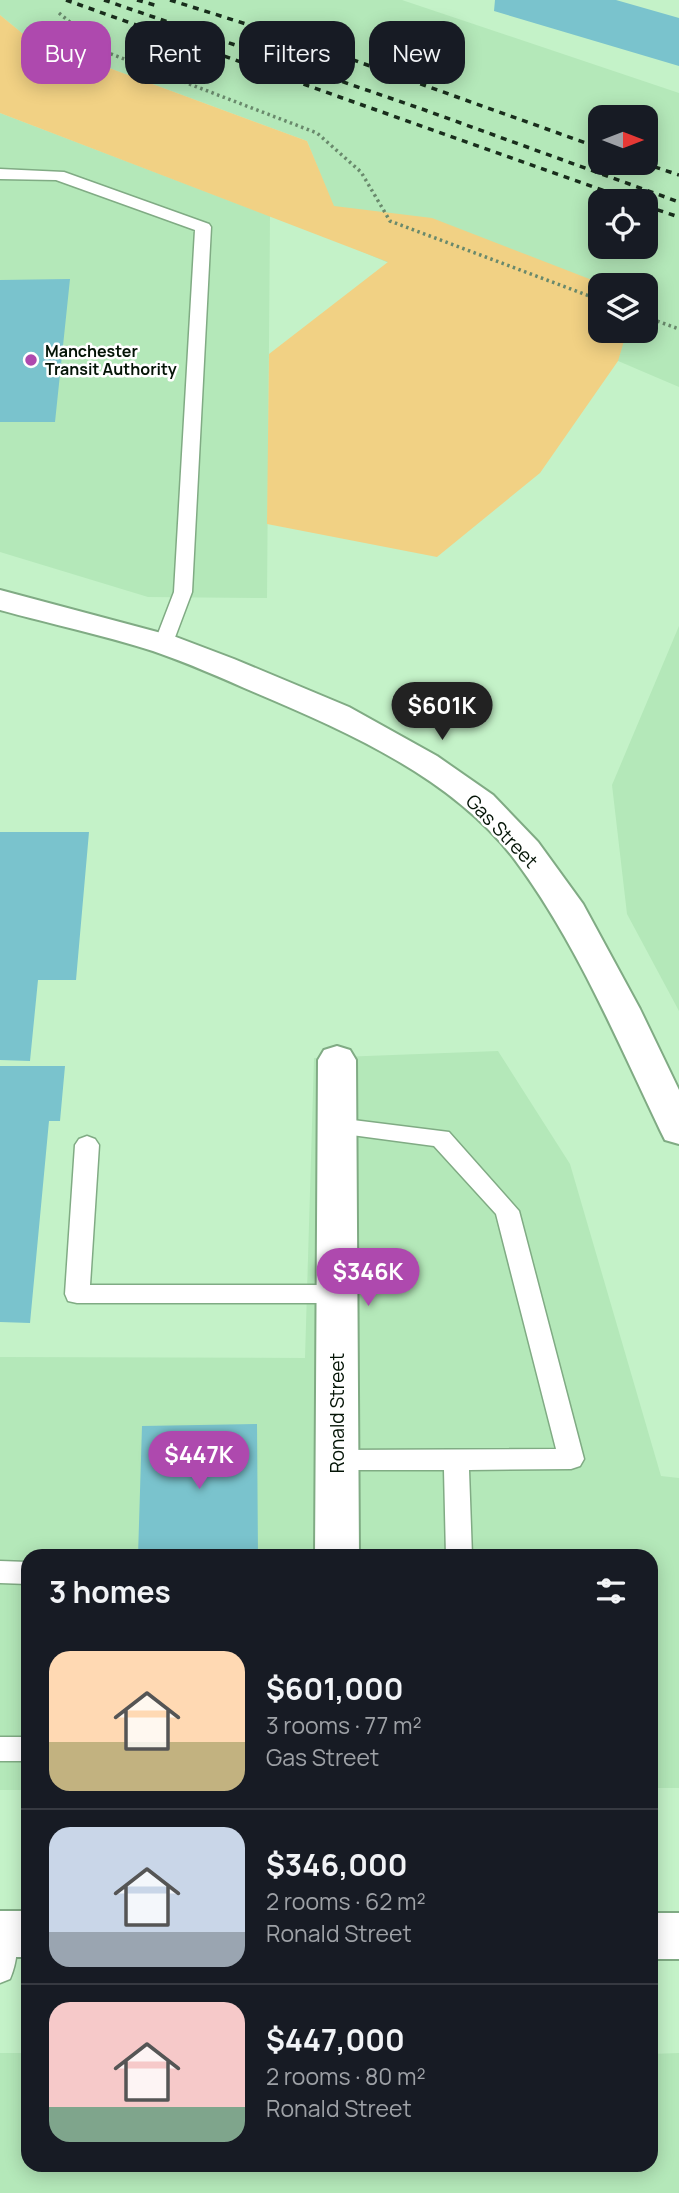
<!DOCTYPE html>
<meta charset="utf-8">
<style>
body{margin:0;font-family:Manrope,sans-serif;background:#242831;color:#f1f3f6;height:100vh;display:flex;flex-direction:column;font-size:26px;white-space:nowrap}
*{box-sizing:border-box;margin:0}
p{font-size:23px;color:#9ea1a6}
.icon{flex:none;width:38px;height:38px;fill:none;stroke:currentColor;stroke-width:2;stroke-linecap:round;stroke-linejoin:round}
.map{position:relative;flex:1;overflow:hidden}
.details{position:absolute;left:21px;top:1549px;width:637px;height:623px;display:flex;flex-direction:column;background:#171b24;border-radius:21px;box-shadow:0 4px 18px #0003}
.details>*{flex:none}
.top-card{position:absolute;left:21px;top:21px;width:637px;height:63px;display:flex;gap:14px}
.needle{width:46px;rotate:90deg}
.tools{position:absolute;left:588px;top:105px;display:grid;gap:14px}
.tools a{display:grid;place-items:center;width:70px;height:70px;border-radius:14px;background:#171b24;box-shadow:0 4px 18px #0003;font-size:35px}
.price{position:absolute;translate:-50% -60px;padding:0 16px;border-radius:24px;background:#ae49ae;color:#fff;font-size:23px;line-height:46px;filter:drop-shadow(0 2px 4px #0008)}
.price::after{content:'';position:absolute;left:50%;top:42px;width:21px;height:16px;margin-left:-10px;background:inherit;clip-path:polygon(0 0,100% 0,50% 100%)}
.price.current{background:#222;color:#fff}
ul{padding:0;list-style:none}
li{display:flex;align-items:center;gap:21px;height:175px;padding:0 28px}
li+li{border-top:2px solid #363941}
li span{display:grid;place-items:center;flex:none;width:196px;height:140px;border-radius:21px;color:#555}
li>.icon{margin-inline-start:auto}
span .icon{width:84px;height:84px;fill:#fffc;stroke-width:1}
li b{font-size:30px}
h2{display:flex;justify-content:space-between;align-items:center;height:84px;padding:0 28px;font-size:30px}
.chip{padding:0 24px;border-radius:21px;background:#171b24;box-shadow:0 4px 18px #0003;font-size:24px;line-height:63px}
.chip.current{background:#ae49ae;color:#fff}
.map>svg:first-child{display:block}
.built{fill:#b4e8b9;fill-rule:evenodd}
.green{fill:#f1d184}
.building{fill:#7ac3cd}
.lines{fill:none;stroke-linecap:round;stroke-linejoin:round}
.lane-casing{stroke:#80ab84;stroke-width:3}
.street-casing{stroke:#80ab84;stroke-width:4}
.primary-casing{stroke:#80ab84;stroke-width:4}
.path{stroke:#69896c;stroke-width:3.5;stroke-dasharray:2.5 3.5;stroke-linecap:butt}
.lane{fill:#fff;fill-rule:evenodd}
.street{fill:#fff;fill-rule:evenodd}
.primary{fill:#fff;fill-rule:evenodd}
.rail{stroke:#192d1c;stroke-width:3.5;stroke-dasharray:6 6;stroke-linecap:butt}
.poi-dot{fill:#ae49ae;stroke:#fff;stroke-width:2.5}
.labels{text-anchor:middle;stroke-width:5;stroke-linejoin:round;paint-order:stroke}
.far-poi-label{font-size:16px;font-weight:bold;fill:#041406;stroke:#fff;text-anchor:start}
.street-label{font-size:19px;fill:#041406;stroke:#fff}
</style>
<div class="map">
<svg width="679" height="2193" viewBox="0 0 679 2193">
<rect width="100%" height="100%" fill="#c4f2c8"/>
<path class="built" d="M0,0H402L679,93V387L349,246L307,141L28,38L0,15ZM600,117H646V163H600ZM600,201H646V247H600ZM600,285H646V331H600Z
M0,113L270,216L267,598L148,597L0,552Z
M679,626V1011L627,914L612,785Z
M498,1051L570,1164L661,1476L679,1478V1788H651V1556H28V1790H0V1357L305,1358L314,1058Z
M0,2053H28V2165H651V2054L679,2053V2193H0Z"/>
<path class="green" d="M0,15L28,38L307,141L334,206L432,218L605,285H600V331H627L618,361L540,473L437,557L267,524L269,354L388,262L0,113Z"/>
<path class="building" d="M495,0H616L679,18V66L494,11Z
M70,279L55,422H0V280Z
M0,832H89L76,980H38L30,1061L0,1060Z
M0,1066H65L60,1121H49L30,1323L0,1322Z
M257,1424L258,1556H138L142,1426Z"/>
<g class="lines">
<defs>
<path id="lane" d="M0,169L64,172L209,224L211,227L192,592L171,648H157L154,644L174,592L195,230L56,180L0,179Z
M337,1118L449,1132L519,1211L584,1459L580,1466L571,1469L469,1470L472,1556H446L444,1470H337L328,1467L324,1460L328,1453L337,1450L556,1449L496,1214L434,1146L329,1132L326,1126L329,1120Z
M87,1136L95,1139L99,1145L90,1285H337L346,1287L349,1294L346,1301L337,1303H77L68,1301L65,1294L75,1145L79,1139Z
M0,1561L28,1562V1584L0,1583Z
M0,1737H28V1761H0Z
M3,1920L13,1924C20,1940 17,1963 10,1979L0,1983V1921Z"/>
<path id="street" d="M0,590L176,637L234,659L349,707L437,756L493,795L538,842L583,904L640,1009L679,1090V1144L665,1140L660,1130C616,1038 576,942 515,860C453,778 348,732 256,693C222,678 188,663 153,651C103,635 51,624 0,610Z
M337,1046L350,1050L356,1060L359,1556H315L318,1060L324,1050Z"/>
<path id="primary" d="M0,1911H28V1957H0Z
M651,1913H679V1959H651Z"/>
</defs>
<use href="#lane" class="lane-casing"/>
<use href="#street" class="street-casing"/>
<use href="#primary" class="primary-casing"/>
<path class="path" d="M59,13L106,52L317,133L361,172L390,221L600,300
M646,317L679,329"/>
<use href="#lane" class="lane"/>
<use href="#street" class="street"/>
<use href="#primary" class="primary"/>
<path class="rail" d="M66,0L633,201
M104,0L422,109L679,202
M137,0L158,6
M170,0L300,41L600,148
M643,163L679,175
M646,206L679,217"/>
</g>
<circle class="poi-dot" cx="31" cy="360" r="7"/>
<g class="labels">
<g class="far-poi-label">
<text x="45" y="357">Manchester<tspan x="45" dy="18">Transit Authority</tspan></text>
</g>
<g class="street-label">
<text transform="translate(502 831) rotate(46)" y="7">Gas Street</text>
<text transform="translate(337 1413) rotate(-90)" y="7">Ronald Street</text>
</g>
</g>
</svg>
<div class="tools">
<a><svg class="needle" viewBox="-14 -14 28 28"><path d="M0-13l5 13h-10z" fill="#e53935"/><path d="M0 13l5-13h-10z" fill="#9ea1a6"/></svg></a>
<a><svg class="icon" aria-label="locate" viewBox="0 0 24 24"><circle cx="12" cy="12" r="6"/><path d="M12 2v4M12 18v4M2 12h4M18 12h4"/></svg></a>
<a><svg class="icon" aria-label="layers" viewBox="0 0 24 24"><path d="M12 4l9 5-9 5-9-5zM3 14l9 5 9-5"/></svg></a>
</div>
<b class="price current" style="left:442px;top:742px">$601K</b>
<b class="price" style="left:368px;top:1308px">$346K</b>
<b class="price" style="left:199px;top:1491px">$447K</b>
<div class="top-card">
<a class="chip current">Buy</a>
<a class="chip">Rent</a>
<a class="chip">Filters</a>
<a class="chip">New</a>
</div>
<section class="details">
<h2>3 homes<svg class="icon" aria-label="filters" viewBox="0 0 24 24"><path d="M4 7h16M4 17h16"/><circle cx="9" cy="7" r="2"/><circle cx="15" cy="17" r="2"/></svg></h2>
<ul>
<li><span style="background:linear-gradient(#ffd9b3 65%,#c2b280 0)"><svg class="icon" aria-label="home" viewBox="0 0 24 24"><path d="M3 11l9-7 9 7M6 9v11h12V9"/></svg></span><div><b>$601,000</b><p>3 rooms · 77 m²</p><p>Gas Street</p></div></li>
<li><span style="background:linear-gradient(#c9d6e8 75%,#9aa5b1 0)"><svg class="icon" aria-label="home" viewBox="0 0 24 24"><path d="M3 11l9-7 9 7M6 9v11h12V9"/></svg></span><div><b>$346,000</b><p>2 rooms · 62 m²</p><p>Ronald Street</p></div></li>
<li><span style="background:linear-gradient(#f6c9c9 75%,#7fa58c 0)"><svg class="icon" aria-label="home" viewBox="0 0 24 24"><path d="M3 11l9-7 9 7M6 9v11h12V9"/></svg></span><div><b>$447,000</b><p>2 rooms · 80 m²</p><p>Ronald Street</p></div></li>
</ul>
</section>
</div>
